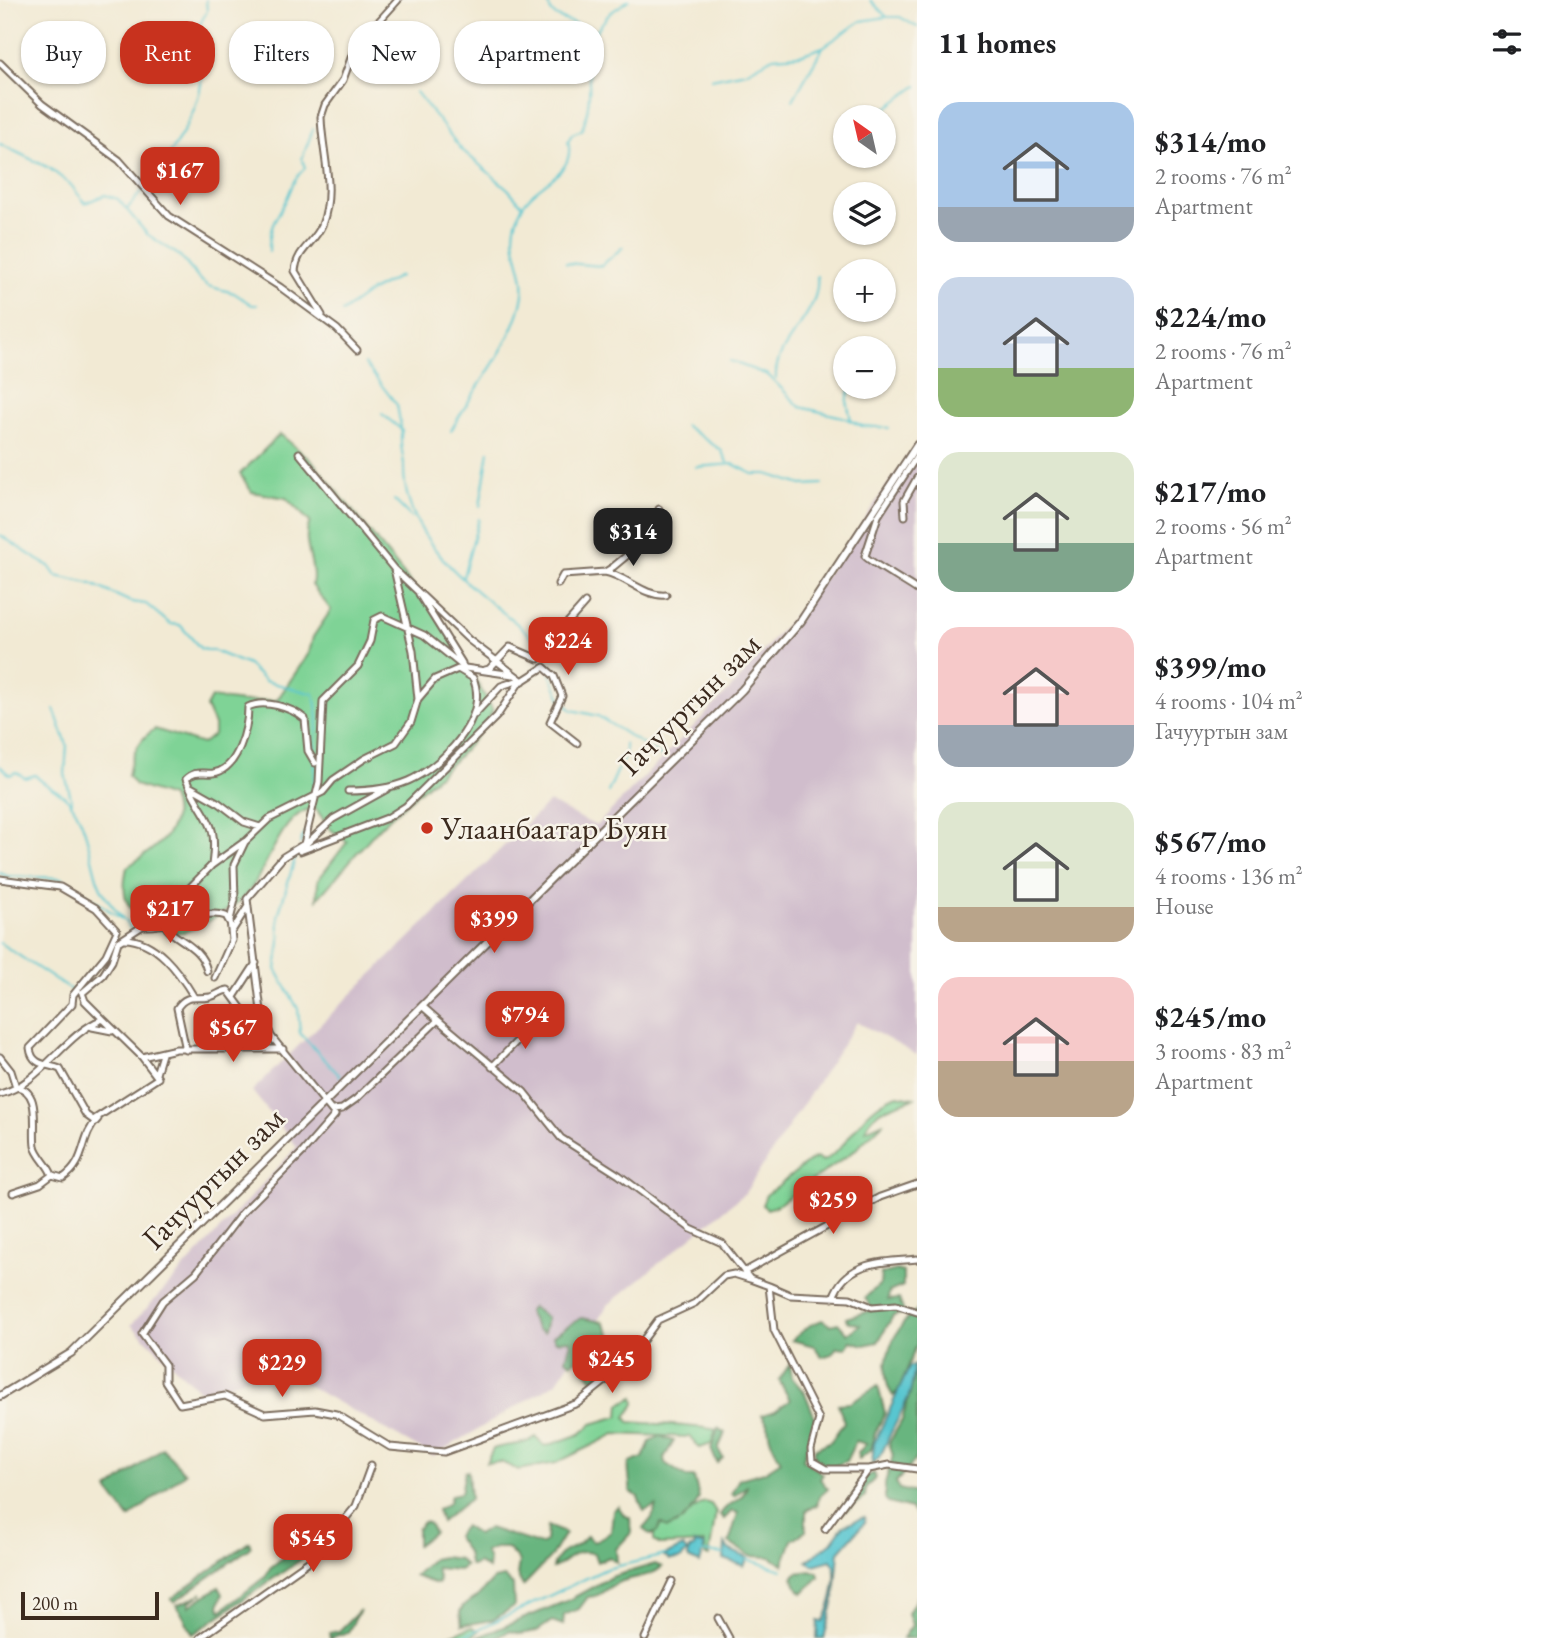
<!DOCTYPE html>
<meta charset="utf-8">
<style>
body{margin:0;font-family:"EB Garamond",serif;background:#f6f6f6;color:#202124;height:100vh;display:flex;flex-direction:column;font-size:26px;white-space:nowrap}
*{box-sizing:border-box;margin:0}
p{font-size:23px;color:#757577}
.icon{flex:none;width:38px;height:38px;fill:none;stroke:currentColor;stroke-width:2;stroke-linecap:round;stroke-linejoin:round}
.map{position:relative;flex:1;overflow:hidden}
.side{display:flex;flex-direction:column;background:#fff;width:630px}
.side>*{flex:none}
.guide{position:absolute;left:21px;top:21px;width:665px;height:63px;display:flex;gap:14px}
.needle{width:46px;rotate:326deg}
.buttons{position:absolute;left:833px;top:105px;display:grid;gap:14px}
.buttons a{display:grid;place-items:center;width:63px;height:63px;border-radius:50%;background:#fff;box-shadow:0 2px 5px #0004;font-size:35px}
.scale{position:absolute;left:21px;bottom:18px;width:138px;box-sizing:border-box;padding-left:7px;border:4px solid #3b2a1e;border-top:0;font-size:19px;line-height:24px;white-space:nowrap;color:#3b2a1e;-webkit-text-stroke:5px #f7f3e8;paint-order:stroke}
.price{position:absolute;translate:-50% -60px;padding:0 16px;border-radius:14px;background:#c8321e;color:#fff;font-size:23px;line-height:46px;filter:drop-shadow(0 2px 4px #0008)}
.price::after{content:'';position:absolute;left:50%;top:42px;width:21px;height:16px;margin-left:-10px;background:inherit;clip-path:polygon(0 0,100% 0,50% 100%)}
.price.on{background:#222;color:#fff}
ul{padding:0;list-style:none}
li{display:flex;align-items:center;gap:21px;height:175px;padding:0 21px}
li span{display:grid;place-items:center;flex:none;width:196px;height:140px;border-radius:21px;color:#555}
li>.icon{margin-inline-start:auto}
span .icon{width:84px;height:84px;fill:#fffc;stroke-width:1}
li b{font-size:30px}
h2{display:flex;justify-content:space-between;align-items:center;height:84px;padding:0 21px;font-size:30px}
.chip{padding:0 24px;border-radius:28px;background:#fff;box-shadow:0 2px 5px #0004;font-size:24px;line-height:63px}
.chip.on{background:#c8321e;color:#fff}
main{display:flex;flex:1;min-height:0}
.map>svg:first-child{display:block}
.industrial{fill:#d0bdcc}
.green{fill:#7fd396;stroke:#5d7e5a;stroke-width:2}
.forest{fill:#67b57f;stroke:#51704e;stroke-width:2}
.water{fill:#59c6d0;stroke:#4a7877;stroke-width:2}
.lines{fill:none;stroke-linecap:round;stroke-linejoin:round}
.stream{stroke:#59c6d0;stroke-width:2}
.minor-casing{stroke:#7b6d5e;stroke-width:9}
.major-casing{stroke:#7b6d5e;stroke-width:10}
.minor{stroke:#fff;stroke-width:5}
.major{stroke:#fff;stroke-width:6}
.poi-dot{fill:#c8321e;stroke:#f7f3e8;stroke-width:2.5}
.labels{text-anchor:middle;stroke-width:5;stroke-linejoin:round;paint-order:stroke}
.street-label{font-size:32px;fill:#3b2a1e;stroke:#f7f3e8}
.poi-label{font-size:32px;fill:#3b2a1e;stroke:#f7f3e8;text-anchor:start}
</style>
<main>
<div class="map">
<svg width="917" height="1638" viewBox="0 0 917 1638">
<rect width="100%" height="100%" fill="#f7f3e8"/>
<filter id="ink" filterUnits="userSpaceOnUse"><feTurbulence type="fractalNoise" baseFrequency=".0143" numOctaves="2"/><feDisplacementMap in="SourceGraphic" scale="14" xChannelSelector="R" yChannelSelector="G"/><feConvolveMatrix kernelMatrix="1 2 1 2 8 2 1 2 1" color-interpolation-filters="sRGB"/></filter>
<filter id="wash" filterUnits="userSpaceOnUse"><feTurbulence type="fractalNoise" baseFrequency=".00686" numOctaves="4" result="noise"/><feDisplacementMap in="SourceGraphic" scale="28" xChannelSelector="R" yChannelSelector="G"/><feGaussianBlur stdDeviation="1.57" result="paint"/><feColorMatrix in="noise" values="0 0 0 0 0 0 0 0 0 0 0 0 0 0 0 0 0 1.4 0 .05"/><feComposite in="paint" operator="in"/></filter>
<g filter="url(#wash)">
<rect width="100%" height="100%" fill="#f2ead4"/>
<path class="industrial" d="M917,442V1055L857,1022L745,1193L608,1305L556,1383L433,1456L273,1366L204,1395L131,1325L297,1147L252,1091L549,802L596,826L737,682L818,587Z"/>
<path class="green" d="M280,434L314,463L440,619L493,710C469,757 422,786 385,822C361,846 340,874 317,899L318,880L347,842L330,829L316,809C280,806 265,883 240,901C228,910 192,934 178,932C171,932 163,927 157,925C126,913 120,899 127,867C150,851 186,832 171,797L135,785L128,776C131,756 138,739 155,729L202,744L214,734V725L206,707L211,698L243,702L277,700L309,653L313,637L331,610L312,585C317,563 300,544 310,522L286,498L252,492L240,474Z
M898,1095L914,1098C897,1105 871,1109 866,1130L884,1122L854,1151L776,1206L767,1209L762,1205L766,1195L811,1160L816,1158L822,1161C851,1149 857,1108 898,1095Z
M634,1397L635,1404L626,1417L629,1422C642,1423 710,1427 716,1430L711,1444L700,1448L690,1437L615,1434L556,1463L518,1470L501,1462L486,1463L493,1449C509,1443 523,1447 536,1437L544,1446L549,1445L580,1434L592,1424L619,1416L620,1404Z
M704,1502L711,1504L716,1512L709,1556H706L704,1543L660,1545L654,1541V1535L661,1523L667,1528Z
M472,1627L479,1631L470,1638H442Z"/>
<path class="forest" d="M897,1270L903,1272V1286L889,1292L888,1300L899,1299L904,1313L893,1316L878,1342L864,1345L851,1341L846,1348L837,1347L832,1354L822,1357L814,1346L792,1340L810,1325L822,1320L830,1325L838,1323L848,1334L860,1325L847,1321L846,1318L873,1310L865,1298L880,1284L881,1274Z
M532,1307L547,1318L544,1333L537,1329L528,1312Z
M917,1310V1344L899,1390L893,1396C875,1370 894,1326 917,1310Z
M581,1318L603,1322L616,1345L610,1353L615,1361L603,1375L593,1379L584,1368L590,1354L586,1339H578L579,1357L572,1363L566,1359L571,1343L569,1340L556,1341L553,1336Z
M790,1364L792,1378L805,1393L816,1420L803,1459L823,1474L820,1479L828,1489L819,1497L817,1505L806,1510V1531L792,1540L783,1565L770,1557L751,1556L729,1543L738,1513L732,1511L724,1519L720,1515C727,1501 743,1503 747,1486L734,1496L731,1494L739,1479L764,1472L781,1461C774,1449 768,1438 768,1424L762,1415L775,1411L790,1400L779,1380Z
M917,1368V1458L896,1482L899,1489L917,1493V1515L911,1509L888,1503L885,1498V1483L893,1456L889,1443L902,1420Z
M878,1386L885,1413L875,1433L871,1450L859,1459L858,1453L866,1444L856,1441L846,1461L833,1467L821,1466L814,1457L815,1449L831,1441L844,1422L838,1404L850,1403Z
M718,1428L725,1433L718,1449L723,1458L717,1463L711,1449Z
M660,1436L674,1441L664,1458L665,1463L686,1477H694L699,1497C695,1510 680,1525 667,1528L661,1523L657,1532L651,1535L643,1529L652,1518L656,1506L644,1511L638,1497L630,1491C631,1482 627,1472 629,1463L643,1458L650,1442Z
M162,1448L185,1473L129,1518L108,1490Z
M468,1471L470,1499L441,1522L437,1510L449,1503L451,1495L461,1493L465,1472Z
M874,1473L876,1478L866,1487L865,1497L840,1515L864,1477Z
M618,1506L624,1515L630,1518L631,1533L616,1549L617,1562L609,1557L597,1562L594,1554C575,1546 566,1564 553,1568C558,1546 576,1552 587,1536L593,1542L611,1532L613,1511Z
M423,1522L428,1523L434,1532L417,1545V1529Z
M464,1526L477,1535L489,1528L541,1545L546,1541L547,1526L565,1533L550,1558L523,1586L517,1575L519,1561L507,1548H495L485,1552L489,1560L488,1569L478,1563L472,1566L469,1564L467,1552L456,1536Z
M296,1534L309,1554L193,1634L177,1605L203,1593L189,1602V1606L219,1587L223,1594L219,1606L221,1611L266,1576L270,1568L295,1548L289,1539Z
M249,1542L251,1546L247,1550L174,1602L171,1599Z
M443,1557L459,1559L465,1566L459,1570L436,1568L439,1581L437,1584L414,1576L432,1559Z
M655,1564L662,1567C649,1579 628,1576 613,1585C602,1591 602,1596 588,1597L579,1609L564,1615L563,1625L552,1621L537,1631L521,1634L509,1631L497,1638H476L569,1600L611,1577Z
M812,1571L818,1572L819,1577L803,1593L795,1585L793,1577L796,1573Z
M504,1577L513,1585L514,1606L493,1620L462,1625L460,1612L463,1606L477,1597L494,1579Z
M917,1597V1638H903L912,1625L908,1613Z
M360,1610L348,1632L330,1638L329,1633L339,1631Z"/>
<path class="water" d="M914,1365C914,1395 901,1411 889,1437C884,1448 882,1456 872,1464L874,1443L910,1366Z
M864,1517L865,1522L839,1552L835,1596L824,1638H817L818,1621L823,1622C831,1608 841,1574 831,1560L814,1565L807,1561L831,1543L844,1525Z
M694,1543L705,1546L700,1563L688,1558L689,1549L695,1546Z
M725,1544L728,1549L748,1558L744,1566L724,1559Z
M683,1547L687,1552L681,1559L670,1560L663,1556Z"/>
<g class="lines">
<path class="stream" d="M870,0L887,17H900L917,27
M586,44L610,13L629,0
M711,79L746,72L773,57L800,55L823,47L861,21L887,17
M416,92L461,149L508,189L522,205
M793,100L823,47
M874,117L917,86
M0,144L49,168L71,185L85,203L105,195L118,199L147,234L180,256L199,279L208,286L234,293L252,305H257
M146,187C170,155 207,105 201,65C200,56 195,48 192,39L207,11L206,0
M128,208L142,191
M269,252C269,221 277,220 288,196C293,184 295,177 305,168L302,159L313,129
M566,263L601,266L623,247
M342,312L371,291L400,276
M730,361L768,375L800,407L843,417L862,426L889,428
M365,364L397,405L401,427
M776,378C773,342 822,316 817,276
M851,387L847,401L851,420
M382,414L402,430C398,442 404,455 404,467C403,527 451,572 496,607C511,619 534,635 542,653
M684,425L721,450L727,462
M451,431C473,389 508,352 521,305C532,265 500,249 522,207C534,183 577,176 568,141L572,134L582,130C592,102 590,79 586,51C584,43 587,36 582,30C573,16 552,26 547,0
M696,467L733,464L753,474H767L802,485L822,484
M394,500L411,517
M480,506L489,451
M0,535C18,546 31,557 49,566L56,576L89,583L131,602L146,604L170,624L180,625L201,649L214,651L248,665L265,681L314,694L318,718L314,758
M463,577L479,519
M550,674L562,701L572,710L598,716L664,758
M54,709L67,745L65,774L72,802
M0,766L10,775L16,772L25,778L35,775C47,789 63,790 73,806C87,827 90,854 97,878C103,898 119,912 130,928
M314,790L315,764
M608,792L625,754V743
M300,844L304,833
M297,852L278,916L280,942L276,969L298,1009L300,1033L340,1076
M0,873L7,876L61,878L122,919
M0,943L80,996
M702,1552L724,1554
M746,1559L782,1570
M460,1638L606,1569L665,1555"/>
</g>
</g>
<g filter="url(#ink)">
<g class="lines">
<defs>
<path id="minor" d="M0,63L42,104L119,160L169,216L280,287L337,329L357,350
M322,315L295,271C297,249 314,244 322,225C336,189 322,154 321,117L325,105L343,80L359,36L380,20L398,0
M917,456L878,516L865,556C868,561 907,583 917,590
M905,516L904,501L917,478
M394,569L469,640L523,681
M605,572C626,576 644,597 666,595
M558,584L563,575L605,572L613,567L648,538L659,509
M419,594L462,663
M485,670L489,669L510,647L538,659L551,650L554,638L585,603
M474,715L501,686L520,680
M189,786L186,779C195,770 202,774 213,773C238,770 248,728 248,707C264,699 291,707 305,719L308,751L315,763
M348,791C369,791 389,789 408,781C442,766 490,718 473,678L458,669L435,679L418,699
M304,846L333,819L387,789
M300,851L387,818L406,806L497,716L519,683L544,667L554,676L562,696L550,722L577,743
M212,865C218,820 207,824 189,786L219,803L244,822L260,827
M0,879L60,887L96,908L117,931L106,955L73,995L72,1004L30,1048C32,1066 47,1064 60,1069L86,1115L93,1120L158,1078L142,1057L103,1019C64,1034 41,1084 0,1094
M164,913C158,939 200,938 207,971
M145,926C170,928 204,908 226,916L230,923
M232,931L248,906
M124,939C156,939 179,972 194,997
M215,978L232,940L230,920L235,900L234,865L245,842L269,819L323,792L333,780L364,759L396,743L411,722L418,699L413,651L394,569L299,453
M234,997L256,963
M422,1006L438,1020
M103,1019L85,1001L82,993L103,975L112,961L118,942L169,909L212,865L244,842
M266,1023L261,1011L247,899L283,857L304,844L319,782L323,701L358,666L370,641L374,620L382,616L424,635L465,668L513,675
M92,1027L112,1031
M186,1050L177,1008C187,993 195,1000 210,997C217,995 221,991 228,990L242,1009L266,1023L271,1036L335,1115L302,1153L242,1213L196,1273L163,1301L142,1334L165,1365V1381L180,1404L225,1396L265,1414L315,1410L336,1414L390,1447L444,1452L578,1403L624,1366L658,1320L695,1303L724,1276L734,1274L750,1279
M0,1057L11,1071L16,1087C42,1090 32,1128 35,1146C37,1156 49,1165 52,1175L40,1184L13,1193
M142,1057L176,1049H283
M492,1067L540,1017
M156,1074L162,1054
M333,1110L342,1109L356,1099L438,1020L524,1092L561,1138L619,1175L691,1229L722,1243L750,1279L769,1286L774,1330L819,1419L811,1449L812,1461L826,1469H869L825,1529
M52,1175L63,1178C88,1161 79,1137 98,1119
M744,1272L880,1197L917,1184
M769,1286L790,1295L850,1298L872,1307L896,1305L917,1312
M833,1298C846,1260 884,1262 917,1259
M869,1469L889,1465L917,1469
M718,1618L729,1638
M200,1638L312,1559L356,1506L371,1465
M645,1638L672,1581"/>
<path id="major" d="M0,1396L71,1353L742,690L801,621L917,445"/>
</defs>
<use href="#minor" class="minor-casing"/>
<use href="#major" class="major-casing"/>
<use href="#minor" class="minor"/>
<use href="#major" class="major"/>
</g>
</g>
<circle class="poi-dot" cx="427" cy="828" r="7"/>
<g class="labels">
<g class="street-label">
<text transform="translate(689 704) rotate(-45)" y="11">Гачууртын зам</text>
<text transform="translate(213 1178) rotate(-45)" y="11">Гачууртын зам</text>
</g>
<g class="poi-label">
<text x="441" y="839">Улаанбаатар Буян</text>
</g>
</g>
</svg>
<div class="buttons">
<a><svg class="needle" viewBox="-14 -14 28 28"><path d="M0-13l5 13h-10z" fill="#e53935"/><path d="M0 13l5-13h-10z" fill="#757577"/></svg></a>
<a><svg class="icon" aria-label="layers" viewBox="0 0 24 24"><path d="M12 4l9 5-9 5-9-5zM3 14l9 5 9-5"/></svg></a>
<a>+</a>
<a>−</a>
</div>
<div class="scale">200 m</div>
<b class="price" style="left:180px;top:207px">$167</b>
<b class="price on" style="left:633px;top:568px">$314</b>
<b class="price" style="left:568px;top:677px">$224</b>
<b class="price" style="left:170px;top:945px">$217</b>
<b class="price" style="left:494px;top:955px">$399</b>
<b class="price" style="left:525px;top:1051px">$794</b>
<b class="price" style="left:233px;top:1064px">$567</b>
<b class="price" style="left:833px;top:1236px">$259</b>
<b class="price" style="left:612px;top:1395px">$245</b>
<b class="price" style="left:282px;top:1399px">$229</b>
<b class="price" style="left:313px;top:1574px">$545</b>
<div class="guide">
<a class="chip">Buy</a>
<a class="chip on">Rent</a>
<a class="chip">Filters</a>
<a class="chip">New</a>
<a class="chip">Apartment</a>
</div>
</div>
<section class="side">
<h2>11 homes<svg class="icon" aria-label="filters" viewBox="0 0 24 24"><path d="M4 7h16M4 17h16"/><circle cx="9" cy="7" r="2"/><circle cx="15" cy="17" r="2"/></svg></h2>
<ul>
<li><span style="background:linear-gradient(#a9c7e8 75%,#9aa5b1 0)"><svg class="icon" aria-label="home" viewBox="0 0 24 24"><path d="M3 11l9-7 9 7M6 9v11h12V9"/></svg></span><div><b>$314/mo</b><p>2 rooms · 76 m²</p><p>Apartment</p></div></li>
<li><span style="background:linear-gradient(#c9d6e8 65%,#8fb573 0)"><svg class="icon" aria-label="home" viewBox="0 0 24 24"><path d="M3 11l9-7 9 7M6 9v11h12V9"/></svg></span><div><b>$224/mo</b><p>2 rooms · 76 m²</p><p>Apartment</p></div></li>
<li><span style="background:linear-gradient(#dfe7d0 65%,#7fa58c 0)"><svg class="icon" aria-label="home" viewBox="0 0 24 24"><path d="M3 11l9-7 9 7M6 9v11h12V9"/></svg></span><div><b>$217/mo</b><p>2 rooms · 56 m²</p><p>Apartment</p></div></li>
<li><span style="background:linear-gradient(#f6c9c9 70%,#9aa5b1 0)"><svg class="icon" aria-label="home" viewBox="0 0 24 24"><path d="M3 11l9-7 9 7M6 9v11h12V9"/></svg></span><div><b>$399/mo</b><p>4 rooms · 104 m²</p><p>Гачууртын зам</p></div></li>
<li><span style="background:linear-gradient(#dfe7d0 75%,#b9a48a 0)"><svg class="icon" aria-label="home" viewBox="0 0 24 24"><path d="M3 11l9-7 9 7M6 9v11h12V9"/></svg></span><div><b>$567/mo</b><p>4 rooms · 136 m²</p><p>House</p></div></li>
<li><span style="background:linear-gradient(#f6c9c9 60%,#b9a48a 0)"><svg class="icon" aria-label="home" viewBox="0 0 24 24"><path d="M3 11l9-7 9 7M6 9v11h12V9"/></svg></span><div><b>$245/mo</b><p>3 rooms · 83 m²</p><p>Apartment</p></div></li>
</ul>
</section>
</main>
